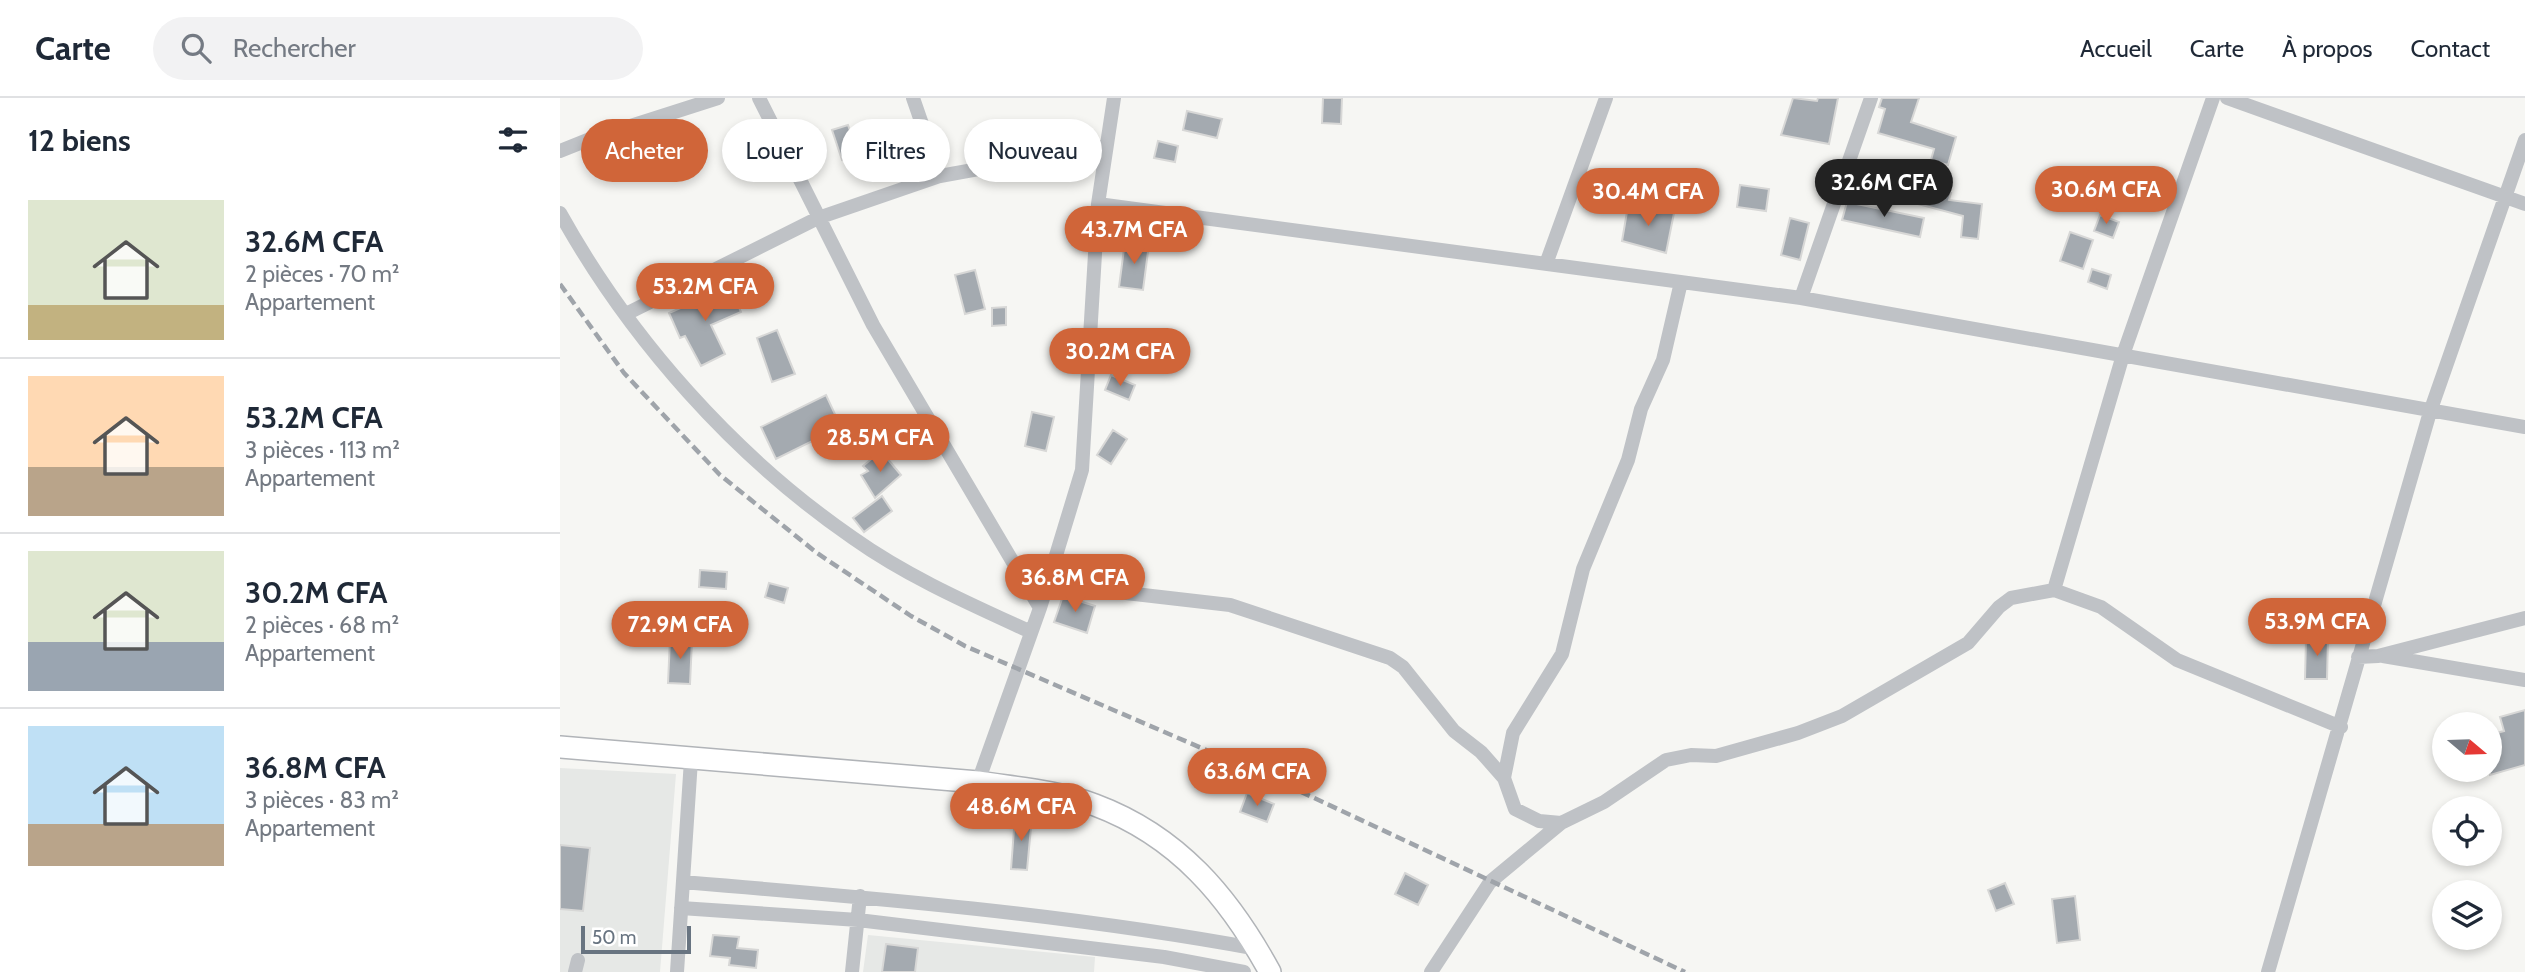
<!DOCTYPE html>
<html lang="fr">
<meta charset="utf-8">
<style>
body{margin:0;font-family:Cabin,sans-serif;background:#f2f2f3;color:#1f2937;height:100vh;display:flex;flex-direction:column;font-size:26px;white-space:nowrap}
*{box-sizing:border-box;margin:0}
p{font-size:23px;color:#747a83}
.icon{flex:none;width:38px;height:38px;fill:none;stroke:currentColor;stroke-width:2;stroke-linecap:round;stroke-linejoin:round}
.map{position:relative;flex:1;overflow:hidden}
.sheet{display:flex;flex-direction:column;background:#fff;width:560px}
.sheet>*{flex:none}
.top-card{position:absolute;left:21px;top:21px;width:665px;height:63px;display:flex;gap:14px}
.needle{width:46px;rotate:109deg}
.fabs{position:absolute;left:1872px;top:614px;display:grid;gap:14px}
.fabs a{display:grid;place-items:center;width:70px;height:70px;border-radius:50%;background:#fff;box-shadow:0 4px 10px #0003;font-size:35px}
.scale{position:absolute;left:21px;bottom:18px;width:110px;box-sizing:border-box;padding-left:7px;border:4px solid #687481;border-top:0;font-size:19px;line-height:24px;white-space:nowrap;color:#687481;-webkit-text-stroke:5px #fff;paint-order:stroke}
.price{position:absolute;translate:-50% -60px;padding:0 16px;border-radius:24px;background:#d06539;color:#fff;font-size:23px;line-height:46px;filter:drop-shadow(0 2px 4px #0008)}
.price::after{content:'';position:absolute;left:50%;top:42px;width:21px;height:16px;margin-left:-10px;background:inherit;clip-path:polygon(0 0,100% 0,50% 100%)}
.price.selected{background:#222;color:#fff}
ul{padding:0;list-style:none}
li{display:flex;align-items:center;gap:21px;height:175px;padding:0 28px}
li+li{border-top:2px solid #e0e1e3}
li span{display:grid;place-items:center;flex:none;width:196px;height:140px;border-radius:0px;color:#555}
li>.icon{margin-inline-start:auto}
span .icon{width:84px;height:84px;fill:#fffc;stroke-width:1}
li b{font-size:30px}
h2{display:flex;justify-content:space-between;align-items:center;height:84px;padding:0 28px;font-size:30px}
.pill{padding:0 24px;border-radius:32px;background:#fff;box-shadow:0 4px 10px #0003;font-size:24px;line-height:63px}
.pill.selected{background:#d06539;color:#fff}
header{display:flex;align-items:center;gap:42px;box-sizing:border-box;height:98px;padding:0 35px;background:#fff;border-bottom:2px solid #e0e1e3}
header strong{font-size:33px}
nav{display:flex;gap:38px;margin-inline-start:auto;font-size:24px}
.search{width:490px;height:63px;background:#f2f2f3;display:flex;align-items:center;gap:18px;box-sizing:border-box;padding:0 24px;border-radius:38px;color:#747a83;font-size:26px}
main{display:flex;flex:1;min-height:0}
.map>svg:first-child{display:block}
.built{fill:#e6e8e6}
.building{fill:#a4aab0;stroke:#d7d7d6;stroke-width:2}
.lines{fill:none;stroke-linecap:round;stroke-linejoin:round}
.primary-casing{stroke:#b1b4b8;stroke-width:24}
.street{stroke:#bfc2c6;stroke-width:14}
.primary{stroke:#fff;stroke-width:21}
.rail{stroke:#9fa4aa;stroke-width:4.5;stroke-dasharray:10 5;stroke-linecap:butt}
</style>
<header>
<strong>Carte</strong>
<div class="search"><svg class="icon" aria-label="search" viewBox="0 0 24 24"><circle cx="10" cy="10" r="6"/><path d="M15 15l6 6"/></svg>Rechercher</div>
<nav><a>Accueil</a><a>Carte</a><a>À propos</a><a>Contact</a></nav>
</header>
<main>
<section class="sheet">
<h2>12 biens<svg class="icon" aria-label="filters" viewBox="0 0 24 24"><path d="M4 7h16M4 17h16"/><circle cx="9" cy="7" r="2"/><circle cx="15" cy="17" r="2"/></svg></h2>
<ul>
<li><span style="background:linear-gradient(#dfe7d0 75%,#c2b280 0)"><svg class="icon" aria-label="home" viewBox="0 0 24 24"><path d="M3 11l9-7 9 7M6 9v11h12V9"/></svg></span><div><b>32.6M CFA</b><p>2 pièces · 70 m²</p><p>Appartement</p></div></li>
<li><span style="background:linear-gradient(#ffd9b3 65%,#b9a48a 0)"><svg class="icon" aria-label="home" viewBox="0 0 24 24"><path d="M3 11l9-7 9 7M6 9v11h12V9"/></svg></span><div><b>53.2M CFA</b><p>3 pièces · 113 m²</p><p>Appartement</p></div></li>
<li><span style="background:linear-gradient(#dfe7d0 65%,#9aa5b1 0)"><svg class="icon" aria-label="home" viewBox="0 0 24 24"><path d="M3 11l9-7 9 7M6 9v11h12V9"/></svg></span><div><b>30.2M CFA</b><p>2 pièces · 68 m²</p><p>Appartement</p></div></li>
<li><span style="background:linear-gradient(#bfe0f5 70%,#b9a48a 0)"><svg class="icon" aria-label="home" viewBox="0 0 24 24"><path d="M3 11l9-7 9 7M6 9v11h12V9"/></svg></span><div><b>36.8M CFA</b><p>3 pièces · 83 m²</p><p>Appartement</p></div></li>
</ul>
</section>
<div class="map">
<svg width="1965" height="874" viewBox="0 0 1965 874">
<rect width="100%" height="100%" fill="#f6f6f3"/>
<path class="built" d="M0,670L116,676L100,874H0Z
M308,837L535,859L534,874H303Z"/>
<path class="building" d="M763,0H782L781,26L762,25Z
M1233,0L1257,3L1258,0H1278L1269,46L1221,37Z
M1322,0H1359L1351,24L1396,39L1388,67L1371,62L1374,51L1318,35L1325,11L1319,9Z
M627,13L662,21L657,40L623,32Z
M288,27L298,56L282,62L272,32Z
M598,43L618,48L615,64L594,60Z
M1180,87L1209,91L1206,113L1177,109Z
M1363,88L1391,95L1389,102L1422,106L1418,141L1401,139L1403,118L1358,106Z
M1287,104L1364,120L1360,139L1282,122Z
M1068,108L1114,115L1106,155L1062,143Z
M1540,117L1559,124L1553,140L1534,133Z
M1230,120L1249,125L1240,162L1221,157Z
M1510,134L1533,142L1523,171L1500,163Z
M565,143L589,146L583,192L559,189Z
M1532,171L1551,177L1547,191L1528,184Z
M415,172L425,211L405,216L395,177Z
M170,188L181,214L151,227L165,256L141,268L125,238L120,240L109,215Z
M446,209V227L432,228V210Z
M217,232L235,276L212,284L197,240Z
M551,277L575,287L569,302L545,292Z
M266,297L281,329L216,361L201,329Z
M472,314L494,319L486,353L465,348Z
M553,332L567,341L551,366L537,357Z
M321,353L341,377L315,400L301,377L308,373L303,368Z
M322,398L332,413L304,434L293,420Z
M140,472L167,474L166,491L139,489Z
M209,485L228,490L224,505L205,499Z
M503,498L535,508L527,535L494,524Z
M1746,540H1768L1767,581H1745Z
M110,541L132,542L130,586L108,585Z
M1965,612V667L1930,677V637L1944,633L1940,619Z
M687,695L714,706L707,724L680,714Z
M455,718L472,719L467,772L451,771Z
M0,747L30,750L23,813L0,811Z
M845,775L868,787L858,807L835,796Z
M1445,785L1454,806L1436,813L1428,792Z
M1515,798L1520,842L1497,845L1492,801Z
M153,837L179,839L177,850L198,852L196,870L169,867L170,860L150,858Z
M326,846L358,850L355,874H322Z"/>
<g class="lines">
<defs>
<path id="primary" d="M0,649L418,684C457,690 498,693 535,707C618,738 669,799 710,874"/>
</defs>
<use href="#primary" class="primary-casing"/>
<path class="street" d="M199,0L313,227L480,510
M353,0L380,78
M1667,0L1965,106
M0,53L30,41L158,0
M538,106L1241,200L1965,329
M0,115C70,241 174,358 293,440C348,479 410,506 471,534
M986,166L1046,0
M1241,200L1311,0
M66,216L258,120L380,78L546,48
M488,486L670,507L830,560L843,569L894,633L921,654L944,680L955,711L979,723L1001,725
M1494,492L1541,509L1617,562L1781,629
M1823,558L1965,582
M1798,559L1818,558L1965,520
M944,680L953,635L1002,556L1023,471L1068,362L1081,311L1103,262L1121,184
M418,684L480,510L522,372L538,106L554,0
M123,784C315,800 508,816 698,851
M121,810L298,822L604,859L684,874
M15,874L18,862
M117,874L131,662
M292,874L300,798
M871,874L930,784L1001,725L1044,704L1106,662L1131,657L1156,658L1238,635L1282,618L1408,545L1439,509L1451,500L1494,492L1563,257L1653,0
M1708,874L1870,314L1965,42"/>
<use href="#primary" class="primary"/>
<path class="rail" d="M0,186L64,275L160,377L257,455L351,518L405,548L718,683L1125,874"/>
</g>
</svg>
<div class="fabs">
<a><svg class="needle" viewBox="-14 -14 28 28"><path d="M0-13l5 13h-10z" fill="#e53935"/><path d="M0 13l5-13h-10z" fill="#747a83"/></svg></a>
<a><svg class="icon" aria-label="locate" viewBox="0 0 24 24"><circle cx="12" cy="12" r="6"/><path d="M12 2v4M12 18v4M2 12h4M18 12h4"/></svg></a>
<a><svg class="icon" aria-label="layers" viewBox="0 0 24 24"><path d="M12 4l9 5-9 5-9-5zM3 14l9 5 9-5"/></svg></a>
</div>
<div class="scale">50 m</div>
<b class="price selected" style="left:1324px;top:121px">32.6M CFA</b>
<b class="price" style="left:1546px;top:128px">30.6M CFA</b>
<b class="price" style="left:1088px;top:130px">30.4M CFA</b>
<b class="price" style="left:574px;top:168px">43.7M CFA</b>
<b class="price" style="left:145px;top:225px">53.2M CFA</b>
<b class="price" style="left:560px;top:290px">30.2M CFA</b>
<b class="price" style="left:320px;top:376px">28.5M CFA</b>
<b class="price" style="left:515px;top:516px">36.8M CFA</b>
<b class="price" style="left:1757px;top:560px">53.9M CFA</b>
<b class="price" style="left:120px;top:563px">72.9M CFA</b>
<b class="price" style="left:697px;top:710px">63.6M CFA</b>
<b class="price" style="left:461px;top:745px">48.6M CFA</b>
<div class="top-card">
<a class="pill selected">Acheter</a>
<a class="pill">Louer</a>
<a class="pill">Filtres</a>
<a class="pill">Nouveau</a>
</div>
</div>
</main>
